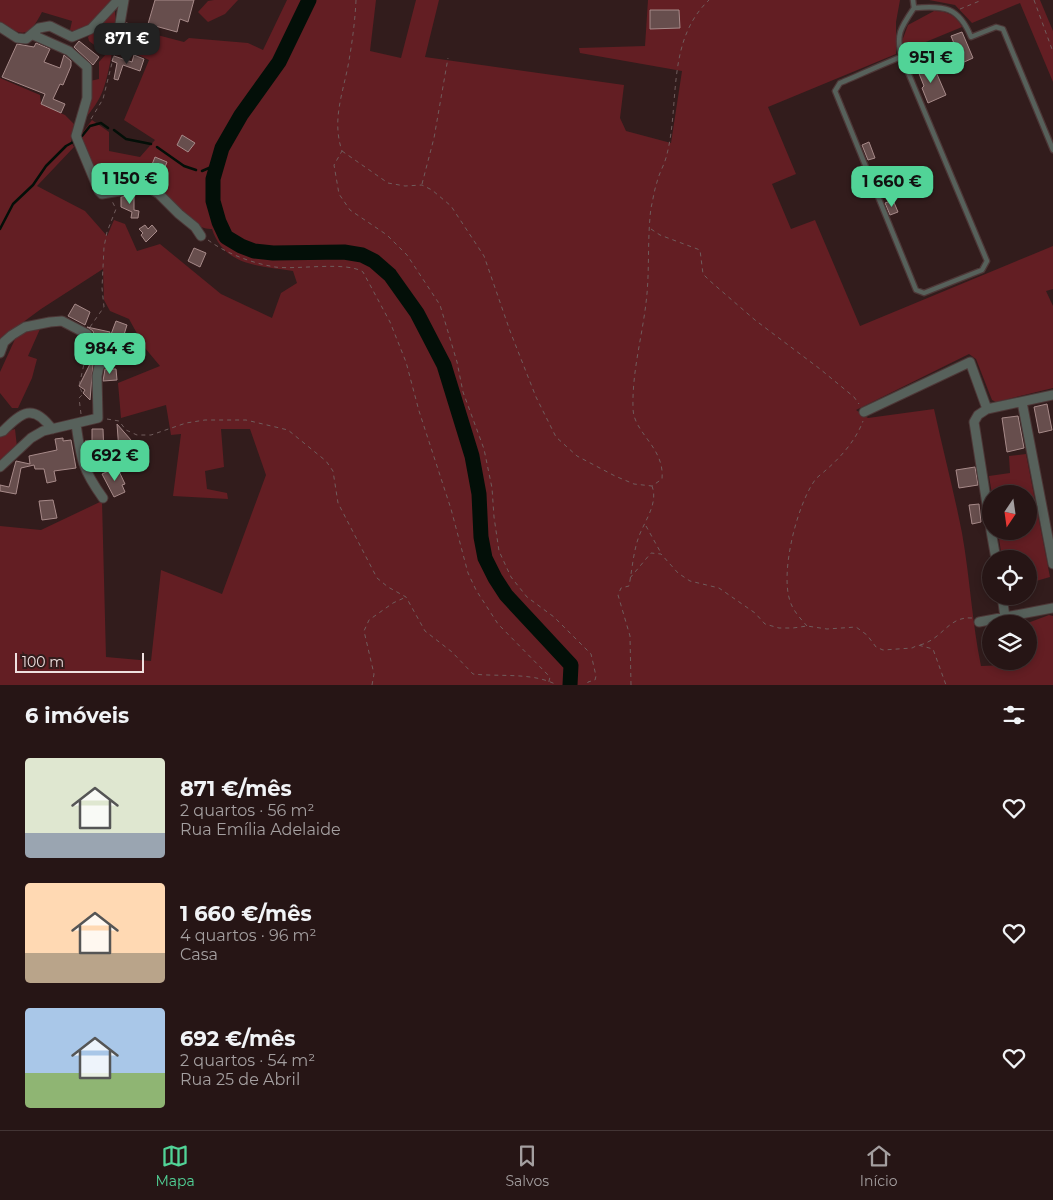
<!DOCTYPE html>
<html lang="pt">
<meta charset="utf-8">
<style>
body{margin:0;font-family:Montserrat,sans-serif;background:#322222;color:#f1f3f6;height:100vh;display:flex;flex-direction:column;font-size:19px;white-space:nowrap}
*{box-sizing:border-box;margin:0}
p{font-size:16px;color:#a49fa0}
.icon{flex:none;width:28px;height:28px;fill:none;stroke:currentColor;stroke-width:2;stroke-linecap:round;stroke-linejoin:round}
.map{position:relative;height:685px;overflow:hidden}
.details{display:flex;flex-direction:column;background:#261515;flex:1}
.details>*{flex:none}
.needle{width:32px;rotate:193deg}
.buttons{position:absolute;left:982px;top:485px;display:grid;gap:10px}
.buttons a{display:grid;place-items:center;width:55px;height:55px;border-radius:50%;background:#261515;box-shadow:0 2px 8px #0003,0 0 0 1px #423434;font-size:25px}
.scale{position:absolute;left:15px;bottom:12px;width:129px;box-sizing:border-box;padding-left:5px;border:2px solid #f0e0e0;border-top:0;font-size:14px;line-height:18px;white-space:nowrap;color:#f0e0e0;-webkit-text-stroke:4px #321c1c;paint-order:stroke}
.price{position:absolute;translate:-50% -42px;padding:0 11px;border-radius:10px;background:#51d397;color:#111;font-size:16px;line-height:32px;filter:drop-shadow(0 1px 2px #0008)}
.price::after{content:'';position:absolute;left:50%;top:30px;width:15px;height:11px;margin-left:-8px;background:inherit;clip-path:polygon(0 0,100% 0,50% 100%)}
.price.active{background:#222;color:#fff}
ul{padding:0;list-style:none}
li{display:flex;align-items:center;gap:15px;height:125px;padding:0 25px}
li span{display:grid;place-items:center;flex:none;width:140px;height:100px;border-radius:5px;color:#555}
li>.icon{margin-inline-start:auto}
span .icon{width:60px;height:60px;fill:#fffc;stroke-width:1}
li b{font-size:21px}
h2{display:flex;justify-content:space-between;align-items:center;height:60px;padding:0 25px;font-size:21px}
.tab-bar{display:flex;justify-content:space-around;align-items:center;height:70px;border-top:1px solid #423434;background:#261515;font-size:14px;color:#a49fa0}
.tab-bar a{display:grid;justify-items:center;gap:2px}
.tab-bar .active{color:#51d397}
.map>svg:first-child{display:block}
.green{fill:#631e23}
.lines{fill:none;stroke-linecap:round;stroke-linejoin:round}
.stream{stroke:#030f08;stroke-width:2.5}
.river{stroke:#030f08;stroke-width:15}
.building{fill:#674e4d;stroke:#a78a89}
.service-casing{stroke:#4d3737;stroke-width:7}
.minor-casing{stroke:#4d3737;stroke-width:11}
.path{stroke:#705c5c;stroke-width:1;stroke-dasharray:4 4;stroke-linecap:butt}
.service{stroke:#57615b;stroke-width:4.5}
.minor{stroke:#57615b;stroke-width:9}
</style>
<div class="map">
<svg width="1053" height="685" viewBox="0 0 1053 685">
<rect width="100%" height="100%" fill="#321c1c"/>
<path class="green" d="M0,0H112V1L91,23L76,32L70,30L72,21L42,12C29,37 24,38 0,22Z
M214,0H238L225,14L208,22L198,12L208,1Z
M287,0H376L370,51L401,58L416,0H439L425,57L624,85L620,118L626,131L671,143L682,71L580,53L579,48L645,46L648,0H900L896,22V54L768,107L796,174L772,184L791,229L815,220L860,326L1053,246V289L1046,291L1053,306V388L996,402L992,400L976,359L969,354L856,410L868,418L934,409C943,450 954,492 962,533C970,578 972,622 981,666L1009,665V661H1029V624H1025L1049,615L1053,616V685H0V526L41,530L102,501L106,657L151,661L161,570L222,594L266,475L250,429H221L224,467L205,471L207,489L227,493L228,499L173,496L181,434L171,435L166,405L121,418L118,383L160,366L145,348L129,319L110,311L104,300L103,269L41,309L3,337L0,343V78L40,95L41,104L65,115L74,124L71,142L74,147L37,186L85,211L107,236L114,220L125,224L137,251L160,244L221,294L272,318L281,293L297,283L293,271C260,266 224,266 212,229C188,231 167,186 145,183C132,181 115,187 102,190L80,136L92,120L109,132V151L140,157L155,140L124,120L149,60L134,53L142,31L184,42L189,38L248,43L263,50Z
M929,0H1040L1053,31V82L1020,3L972,23L955,5Z
M114,8C119,21 109,76 103,90C99,101 92,110 84,120L90,81L99,79V62L106,54L89,41L88,37Z
M934,11C947,11 956,15 962,27L904,51L902,41L908,25Z
M40,329L28,356L37,359L32,378L18,408H12L0,393V372L16,337L21,333Z
M15,429L17,447L0,464V434Z
M1026,454L1050,577L1029,583V559H1002L998,531H1029V494H992L989,476L1010,473L1009,456Z"/>
<g class="lines">
<path class="stream" d="M114,130L126,139L151,144
M82,136L90,126L101,123L108,128
M157,147L184,166L196,170
M202,171L216,165
M0,229L13,204L33,185L46,166L66,146L75,141"/>
<path class="river" d="M309,0L279,62L241,115L222,148L213,179V201L219,222L226,237L241,246L254,251L273,253L344,252L362,255L374,261L390,275L417,313L444,365L472,456L479,494L481,537L485,558L495,578L506,595L571,665L570,685"/>
</g>
<path class="building" d="M155,0H194L188,22L180,19L177,32L148,24Z
M650,10H679L680,28L650,29Z
M126,23L136,25L133,37L124,35Z
M962,32L973,58L962,63L951,36Z
M79,41L99,57L93,65L74,47Z
M36,43L50,49L44,62L60,68L64,55L71,61V66L63,85L60,84L53,99L65,104L61,113L41,104L45,94L2,77L17,44L34,47Z
M134,55L144,59L140,71L123,65L118,80L114,79L117,63L112,61L114,56L132,62Z
M933,65L946,95L928,103L922,88L924,86L918,71Z
M182,135L195,143L188,152L177,145Z
M869,142L875,158L868,160L862,145Z
M155,157L167,162L163,172L151,167Z
M134,195V210L139,211L138,218H131L132,212L121,207V197Z
M893,200L898,212L890,215L885,203Z
M145,225L148,229L152,225L157,231L146,242L141,235L143,233L139,229Z
M194,248L206,253L200,267L188,261Z
M75,304L90,312L85,325L68,316Z
M116,321L127,325L122,341L110,337Z
M87,327L110,332L103,354L105,355L93,365L90,400L83,393L85,390L79,386L93,358L95,338L93,331Z
M105,369H116L117,380L103,381Z
M1047,404L1052,430L1039,433L1034,407Z
M1018,416L1024,448L1007,452L1002,418Z
M117,424L131,440L126,441V460L112,461V450L119,451Z
M92,429H103L104,455H88L85,441H92Z
M63,438V441L71,440L76,468L54,471L56,481L47,483L44,469H35L34,465L21,468L16,494L0,491V485L9,487L16,461L30,464L29,456L57,450L55,439Z
M117,467L125,484L122,485L125,492L114,497L102,474Z
M975,467L978,485L959,488L956,470Z
M53,500L57,518L42,520L39,501Z
M979,504L981,522L972,524L969,505Z"/>
<g class="lines">
<defs>
<path id="service" d="M913,0L914,8C901,27 895,35 902,58L987,261L982,270L924,293L916,290L835,91L840,83C853,78 924,45 932,46C937,46 940,49 942,52L943,63L938,68
M914,8C944,5 959,7 971,37L996,27L1003,29L1053,150"/>
<path id="minor" d="M0,27L17,38L26,39L39,28L50,26L72,37L91,29L118,0
M33,35L69,51L87,67V98L76,136L99,191L102,194L143,187L151,189L159,194L179,214L195,227L201,236
M116,47L124,0
M0,353L4,342L12,335L25,327L50,322L62,321L87,334L89,340L86,356
M1022,402L1053,564
M864,412L970,362L987,409
M76,424C81,459 82,469 103,498
M0,432L3,431C22,412 33,403 52,429
M0,467L31,438L43,431L98,418L97,376L99,366L109,359
M991,530L974,422L978,415L987,409L1053,395
M991,531L996,559
M1002,596L1005,617
M979,622L1053,608"/>
</defs>
<use href="#service" class="service-casing"/>
<use href="#minor" class="minor-casing"/>
<path class="path" d="M356,0C355,22 352,44 348,66C342,96 332,121 342,151L334,165L339,194L350,210L387,235L407,255L440,305L457,362L463,392L484,449L492,488L494,517L499,551L511,577L527,597L554,617L591,654L596,676L595,680L588,682L587,685
M1034,0L1053,52
M960,9L982,0
M91,119L103,99L114,55
M342,151L388,183L405,186L422,185L432,190L451,206L484,256L510,331L536,397L556,437L577,456L615,476L634,484L652,486L662,479C665,447 633,433 633,408C632,372 642,337 646,303C650,271 647,239 651,208C653,200 654,191 657,182C659,173 665,164 667,154C680,103 666,41 709,0
M422,184L434,138L448,58
M651,229L660,235L700,250L703,274L710,281L755,320L820,369L854,397L859,404
M208,240C227,254 252,263 275,267C297,270 347,261 363,272L390,322L406,362L419,411L451,509L468,573L476,590L498,624L550,677L548,685
M90,327L104,307L102,288L104,247L107,232L116,209L112,201
M81,414L79,398L83,394L79,386L84,364
M107,419L119,421L126,430L137,435H151L186,423L205,420H246L288,430L326,461L333,471L338,503L377,578L388,587L406,597L425,631L452,652L473,674C499,677 533,672 557,685
M646,526L661,553
M630,578L651,553L661,554L678,573L690,581L719,588L755,613L765,624L779,628H793L807,626L827,629L856,627L867,635L876,647L883,650L912,648L918,645L933,649L946,685
M807,626C801,619 793,611 790,601C780,572 797,505 815,480C818,476 823,473 826,470C841,457 856,440 863,421
M920,645C943,639 948,616 972,618
M372,685L374,674L364,631L369,620L393,603L406,597
M631,685L630,636L618,595L621,588L629,586C632,571 633,554 638,539C643,523 659,504 652,486"/>
<use href="#service" class="service"/>
<use href="#minor" class="minor"/>
</g>
</svg>
<div class="buttons">
<a><svg class="needle" viewBox="-14 -14 28 28"><path d="M0-13l5 13h-10z" fill="#e53935"/><path d="M0 13l5-13h-10z" fill="#a49fa0"/></svg></a>
<a><svg class="icon" aria-label="locate" viewBox="0 0 24 24"><circle cx="12" cy="12" r="6"/><path d="M12 2v4M12 18v4M2 12h4M18 12h4"/></svg></a>
<a><svg class="icon" aria-label="layers" viewBox="0 0 24 24"><path d="M12 4l9 5-9 5-9-5zM3 14l9 5 9-5"/></svg></a>
</div>
<div class="scale">100 m</div>
<b class="price active" style="left:127px;top:65px">871 €</b>
<b class="price" style="left:931px;top:84px">951 €</b>
<b class="price" style="left:130px;top:205px">1 150 €</b>
<b class="price" style="left:892px;top:208px">1 660 €</b>
<b class="price" style="left:110px;top:375px">984 €</b>
<b class="price" style="left:115px;top:482px">692 €</b>
</div>
<section class="details">
<h2>6 imóveis<svg class="icon" aria-label="filters" viewBox="0 0 24 24"><path d="M4 7h16M4 17h16"/><circle cx="9" cy="7" r="2"/><circle cx="15" cy="17" r="2"/></svg></h2>
<ul>
<li><span style="background:linear-gradient(#dfe7d0 75%,#9aa5b1 0)"><svg class="icon" aria-label="home" viewBox="0 0 24 24"><path d="M3 11l9-7 9 7M6 9v11h12V9"/></svg></span><div><b>871 €/mês</b><p>2 quartos · 56 m²</p><p>Rua Emília Adelaide</p></div><svg class="icon" aria-label="heart" viewBox="0 0 24 24"><path d="M12 20l-8-8c-3-5 5-10 8-4 3-6 11-1 8 4z"/></svg></li>
<li><span style="background:linear-gradient(#ffd9b3 70%,#b9a48a 0)"><svg class="icon" aria-label="home" viewBox="0 0 24 24"><path d="M3 11l9-7 9 7M6 9v11h12V9"/></svg></span><div><b>1 660 €/mês</b><p>4 quartos · 96 m²</p><p>Casa</p></div><svg class="icon" aria-label="heart" viewBox="0 0 24 24"><path d="M12 20l-8-8c-3-5 5-10 8-4 3-6 11-1 8 4z"/></svg></li>
<li><span style="background:linear-gradient(#a9c7e8 65%,#8fb573 0)"><svg class="icon" aria-label="home" viewBox="0 0 24 24"><path d="M3 11l9-7 9 7M6 9v11h12V9"/></svg></span><div><b>692 €/mês</b><p>2 quartos · 54 m²</p><p>Rua 25 de Abril</p></div><svg class="icon" aria-label="heart" viewBox="0 0 24 24"><path d="M12 20l-8-8c-3-5 5-10 8-4 3-6 11-1 8 4z"/></svg></li>
</ul>
</section>
<nav class="tab-bar">
<a class="active"><svg class="icon" aria-label="map" viewBox="0 0 24 24"><path d="M3 6l6-2 6 2 6-2v14l-6 2-6-2-6 2zM9 4v14M15 6v14"/></svg>Mapa</a>
<a><svg class="icon" aria-label="saved" viewBox="0 0 24 24"><path d="M7 4h10v16l-5-4-5 4z"/></svg>Salvos</a>
<a><svg class="icon" aria-label="home" viewBox="0 0 24 24"><path d="M3 11l9-7 9 7M6 9v11h12V9"/></svg>Início</a>
</nav>
